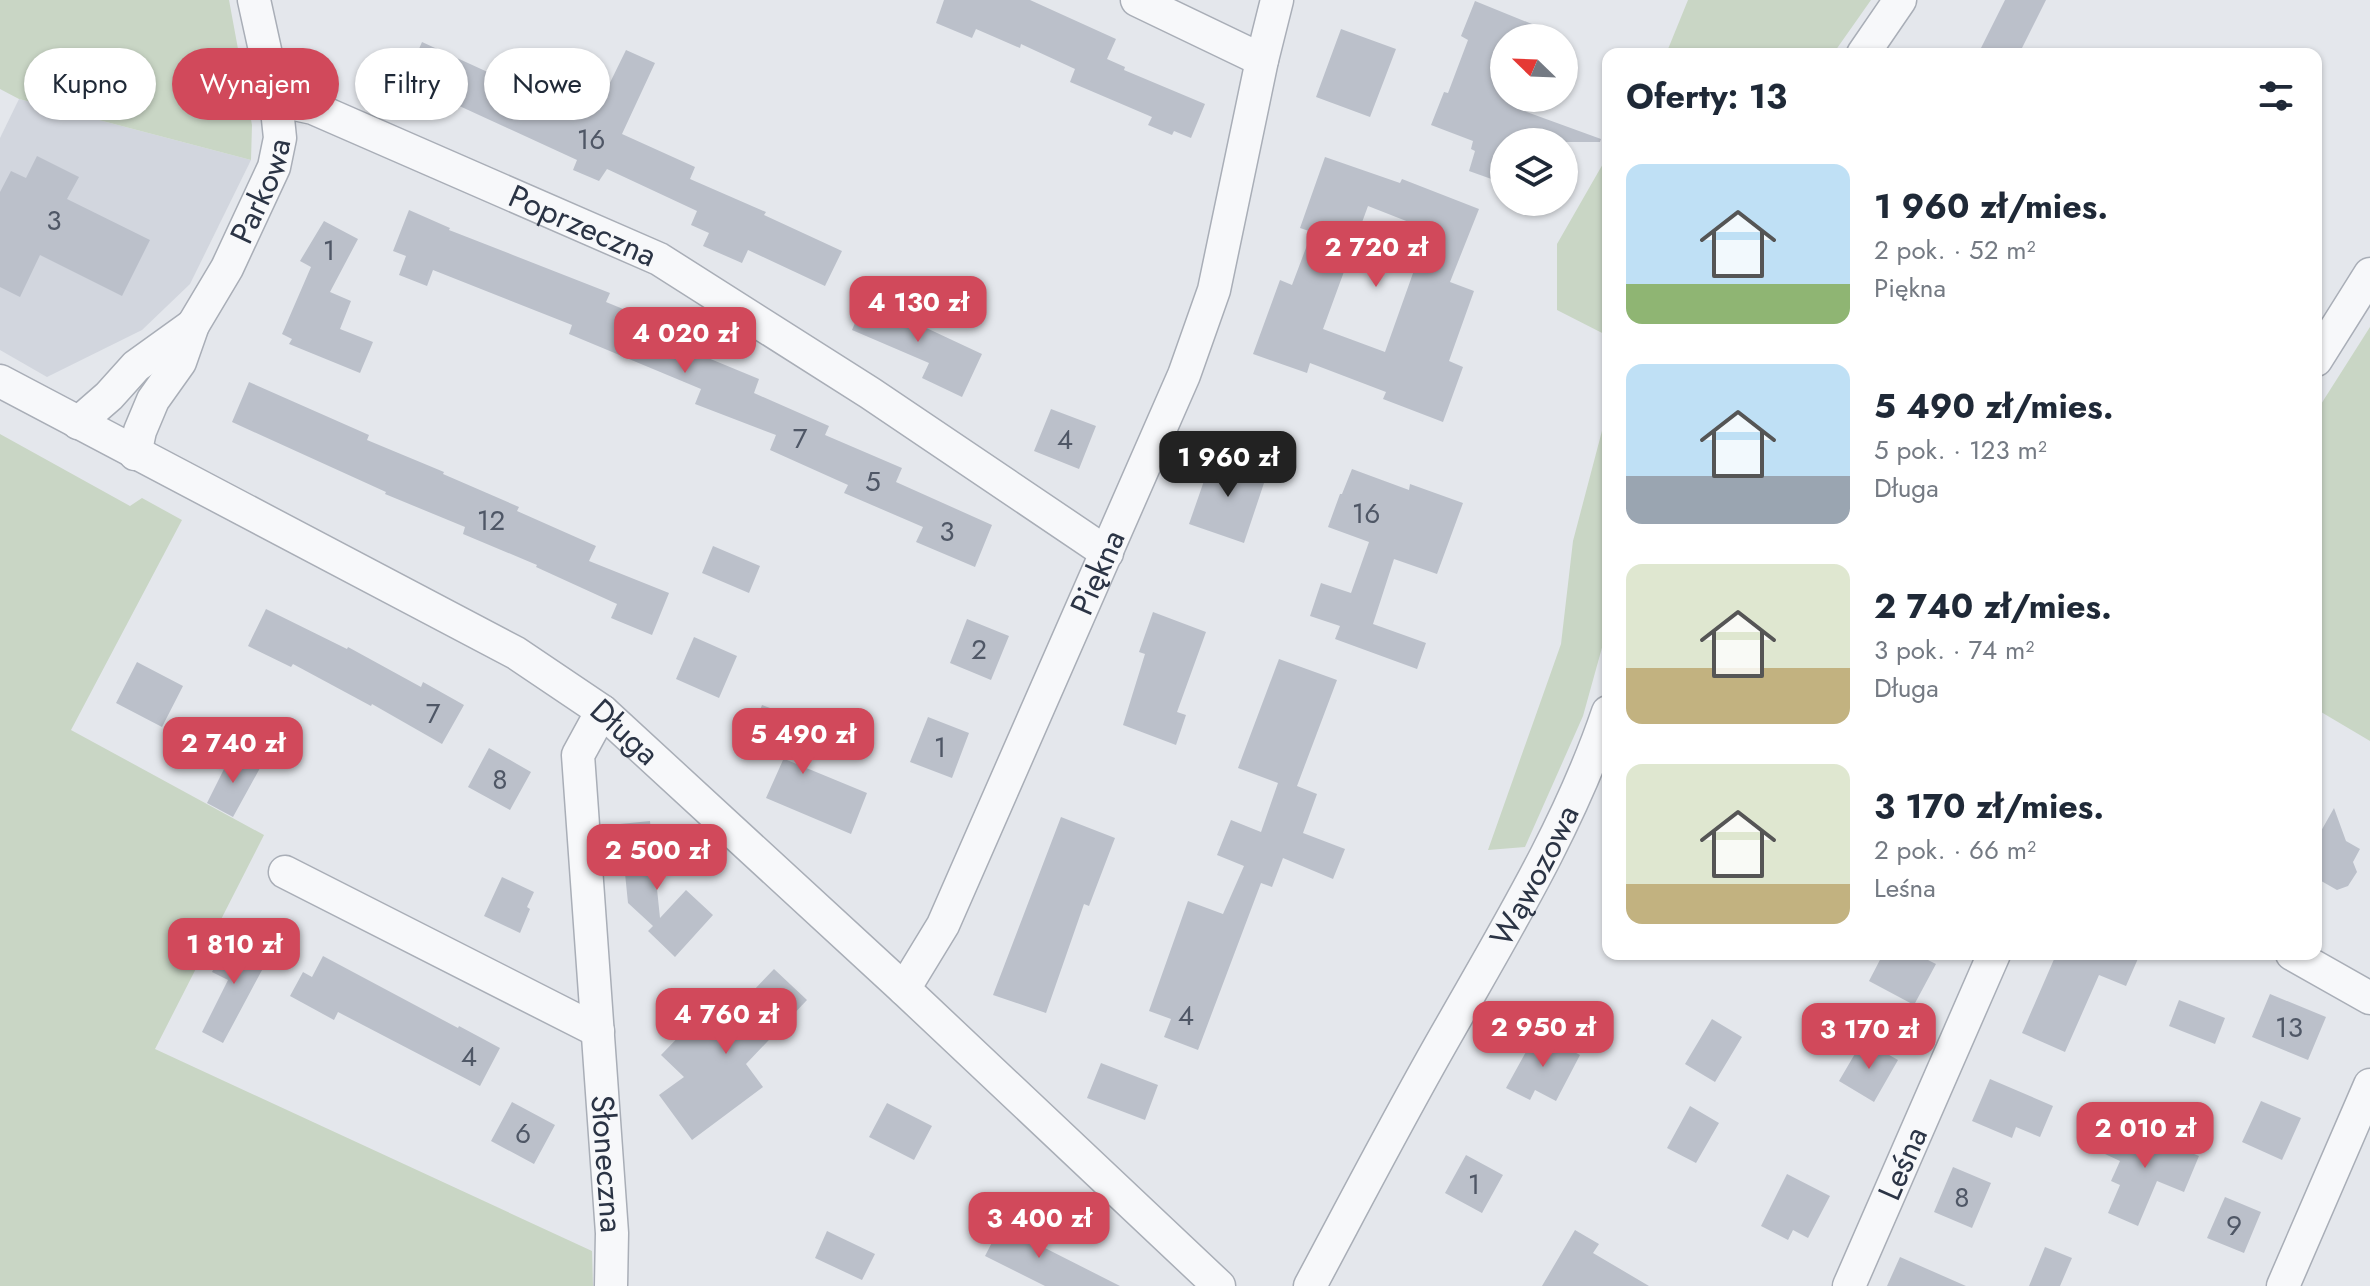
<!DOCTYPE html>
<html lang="pl">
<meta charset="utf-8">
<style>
body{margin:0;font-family:Jost,sans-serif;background:#f2f2f3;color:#1f2937;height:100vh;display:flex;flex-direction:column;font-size:30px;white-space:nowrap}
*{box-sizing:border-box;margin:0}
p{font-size:26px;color:#747a83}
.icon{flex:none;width:44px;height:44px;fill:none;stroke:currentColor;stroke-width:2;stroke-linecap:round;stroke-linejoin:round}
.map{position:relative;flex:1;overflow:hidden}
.panel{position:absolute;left:1602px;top:48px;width:720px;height:912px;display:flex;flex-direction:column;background:#fff;border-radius:16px;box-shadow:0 2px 6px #0004}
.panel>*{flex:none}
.banner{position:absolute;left:24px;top:48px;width:760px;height:72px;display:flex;gap:16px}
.needle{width:52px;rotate:293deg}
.fabs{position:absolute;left:1490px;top:24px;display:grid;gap:16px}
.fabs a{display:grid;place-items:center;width:88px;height:88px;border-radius:50%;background:#fff;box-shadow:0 2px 6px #0004;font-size:40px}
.price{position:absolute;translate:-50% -68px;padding:0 18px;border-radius:16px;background:#d1495b;color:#fff;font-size:26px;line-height:52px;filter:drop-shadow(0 2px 4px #0008)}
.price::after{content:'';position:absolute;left:50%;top:48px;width:24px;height:18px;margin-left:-12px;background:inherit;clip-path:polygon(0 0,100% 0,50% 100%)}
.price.current{background:#222;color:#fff}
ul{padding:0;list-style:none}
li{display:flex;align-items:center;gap:24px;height:200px;padding:0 24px}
li span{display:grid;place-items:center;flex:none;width:224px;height:160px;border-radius:16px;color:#555}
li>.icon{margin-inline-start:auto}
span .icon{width:96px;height:96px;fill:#fffc;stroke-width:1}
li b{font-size:34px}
h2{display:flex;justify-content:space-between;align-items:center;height:96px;padding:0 24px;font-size:34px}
.chip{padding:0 28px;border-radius:36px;background:#fff;box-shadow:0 2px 6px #0004;font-size:28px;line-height:72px}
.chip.current{background:#d1495b;color:#fff}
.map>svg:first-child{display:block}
.built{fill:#d2d6de}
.green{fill:#c9d6c5}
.building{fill:#bbc0ca;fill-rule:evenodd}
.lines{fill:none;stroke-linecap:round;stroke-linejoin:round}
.street-casing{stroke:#a9aeb7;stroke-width:35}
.street{stroke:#f7f8fa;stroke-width:32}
.labels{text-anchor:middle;stroke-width:7;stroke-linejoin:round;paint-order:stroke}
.number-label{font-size:28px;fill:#4f5766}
.street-label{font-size:32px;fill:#2b3445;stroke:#f4f6f9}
</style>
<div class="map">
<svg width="2370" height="1286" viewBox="0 0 2370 1286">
<rect width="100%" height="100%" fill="#e4e7ec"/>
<path class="built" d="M19,99L251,160L190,284L142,330L47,377L0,350V138Z"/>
<path class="green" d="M0,0H229L252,125L251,160L19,99L0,89Z
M1688,0H1871L1833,54H1666Z
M1608,155V336L1557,310V244Z
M2370,327V741L2316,709V412Z
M1608,408V626L1583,716L1525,847L1488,850L1561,644L1573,541Z
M0,434L130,506L142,498L182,520L71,730L264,835L155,1049L592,1251L593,1286H0Z"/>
<path class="building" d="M944,0H1030L1116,39L1107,59L1125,67L1124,70L1205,104L1191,138L1174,131L1172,135L1148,125L1152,117L1070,82L1075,69L1021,44L1020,48L976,29L972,38L936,23Z
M2005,0H2046L2019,54H1978Z
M1475,1L1564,37L1504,38V98H1514L1527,103L1524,111L1601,139L1600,142H1504V162L1497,181L1469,171L1475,151L1471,149L1473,141L1431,125L1444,92L1448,93L1468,40L1461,36Z
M1341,29L1396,49L1370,117L1316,97Z
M422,42L575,112L585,89L603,97L626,50L655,63L622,134L695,167L690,179L766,212L764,215L842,251L825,286L748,250L742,263L703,246L709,233L691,225L697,211L607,169L599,181L573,170L577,160L405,81Z
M37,156L79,177L67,199L150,240L122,296L40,255L20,297L0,287V192L11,171L26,178Z
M1325,157L1400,183L1402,179L1479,209L1450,282L1474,291L1449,361L1463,367L1443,422L1383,399L1386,392L1310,363L1307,373L1253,354L1280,280L1292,285L1312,232L1300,228ZM1368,206L1419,226L1413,241L1423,245L1385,352L1323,329Z
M409,210L450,228L449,230L610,293L606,302L684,334L679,346L759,379L754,393L829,426L825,435L902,468L896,482L992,525L975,567L916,542L923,527L844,493L848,485L770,450L776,435L695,404L701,389L569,334L572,325L433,270L427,286L399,275L406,256L393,251Z
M324,221L358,239L330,292L351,301L340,329L373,342L360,373L289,344L292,339L282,334L311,267L300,261Z
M868,292L909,310L905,318L982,354L962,397L922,378L929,363L852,330Z
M249,382L369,435L367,440L444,472L443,474L519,507L517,511L596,546L589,561L669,593L652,635L611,618L617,604L536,567L537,565L463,534L465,527L385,494L386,492L232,422Z
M1051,409L1096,426L1079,469L1034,451Z
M1213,455L1267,474L1244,543L1189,524Z
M1352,469L1409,490L1410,484L1463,503L1437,574L1394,559L1373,624L1426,643L1417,669L1335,639L1340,626L1310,616L1321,583L1351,593L1369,542L1328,527L1340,494H1342Z
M713,546L760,566L749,593L702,573Z
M266,609L347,649L348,647L421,687L423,682L464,705L442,744L372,704L371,706L293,664L291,667L248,646Z
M1153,612L1206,632L1177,712L1186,715L1176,745L1123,725L1145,654L1139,652Z
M967,619L1009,636L991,680L950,663Z
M694,637L737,656L719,698L676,679Z
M1279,659L1337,680L1297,786L1317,794L1303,833L1345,849L1333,879L1283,858L1272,887L1261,883L1198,1050L1164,1037L1171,1019L1149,1011L1188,901L1223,914L1244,866L1217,855L1231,820L1261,832L1278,783L1238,768Z
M137,662L183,686L162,727L116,703Z
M762,705L802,720L787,760L867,793L851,834L766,798L783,760L746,747Z
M928,717L969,733L952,778L910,762Z
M489,748L531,772L510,810L468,787Z
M232,753L260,768L233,817L207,803Z
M2334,808L2346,841L2360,849L2353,862L2357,872L2348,886L2337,890L2316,878V840Z
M1061,817L1115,838L1089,906L1084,904L1046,1013L993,995Z
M650,821L660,918L686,890L713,915L675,957L648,931L653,926L628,903L620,824Z
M502,877L534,892L527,907L530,909L520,933L484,916Z
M230,937L269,957L223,1043L202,1032L228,980L212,972Z
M1883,954H1916L1936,964L1914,1005L1869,981Z
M2050,954H2140L2126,986L2099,975L2065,1052L2022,1033L2055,957Z
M323,956L458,1028L459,1026L500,1048L480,1086L338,1012L334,1020L290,996L303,972L312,977Z
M774,969L807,1000L746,1064L763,1087L692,1140L659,1095L684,1077L661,1055L691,1024L707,1039Z
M2270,994L2326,1017L2308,1060L2252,1037Z
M2179,1000L2225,1018L2215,1044L2169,1026Z
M1712,1019L1742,1037L1715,1082L1685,1064Z
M1537,1032L1580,1055L1556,1101L1535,1090L1530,1100L1506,1088Z
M1863,1040L1898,1060L1874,1102L1839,1081Z
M1101,1063L1158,1085L1145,1120L1087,1098Z
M1990,1079L2053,1106L2040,1137L2016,1127L2012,1138L1972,1121Z
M2261,1101L2301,1118L2282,1160L2242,1142Z
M512,1102L555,1125L534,1164L491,1141Z
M887,1103L932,1126L914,1160L869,1137Z
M1690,1106L1719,1123L1696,1163L1667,1148Z
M2118,1122L2199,1156L2184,1192L2157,1181L2138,1226L2108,1213L2120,1185L2111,1181L2120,1161L2105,1154Z
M1466,1155L1503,1175L1482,1213L1445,1193Z
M1953,1167L1991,1183L1972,1228L1934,1212Z
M1787,1174L1830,1196L1808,1238L1793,1230L1788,1240L1761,1226Z
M2225,1197L2261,1212L2244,1253L2207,1238Z
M1004,1219L1044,1240L1041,1246L1120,1286H1045L985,1256Z
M1575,1230L1599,1244L1593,1253L1649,1286H1542Z
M827,1231L875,1254L862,1280L815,1258Z
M2045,1247L2072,1258L2060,1286H2029Z
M1900,1257L1966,1286H1887Z"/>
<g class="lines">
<defs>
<g id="street">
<path d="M1137,0L1262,60"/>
<path d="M1863,54L1900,0"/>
<path id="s1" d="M276,100L313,108L659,259L870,393L1107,553"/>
<path d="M2316,360L2370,274"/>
<path id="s2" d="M0,381L516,653L602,711L904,989L1219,1286"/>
<path d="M78,423L109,396L136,366L193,325"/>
<path id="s3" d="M135,454L140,431L153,400L180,362L193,325L227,268L274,167L280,138L276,100L254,0"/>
<path id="s4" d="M602,711L578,755L612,1233L611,1286"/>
<path d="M285,872L598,1031"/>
<path d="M2292,954L2370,998"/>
<path id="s5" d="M904,989L943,925L1184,375L1214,290L1262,60L1277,0"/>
<path id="s6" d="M1310,1286C1356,1200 1401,1113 1450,1028C1508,926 1570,824 1608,712"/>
<path id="s7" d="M1849,1286L1994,954"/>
<path d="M2283,1286L2370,1085"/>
</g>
</defs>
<use href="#street" class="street-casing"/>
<use href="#street" class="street"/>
</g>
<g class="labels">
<g class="number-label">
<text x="591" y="149">16</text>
<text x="54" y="230">3</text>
<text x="329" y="260">1</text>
<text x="800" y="448">7</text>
<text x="1065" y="449">4</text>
<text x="873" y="491">5</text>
<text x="1366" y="523">16</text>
<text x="491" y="530">12</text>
<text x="947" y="541">3</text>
<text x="979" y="659">2</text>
<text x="433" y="723">7</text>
<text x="940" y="757">1</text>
<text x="500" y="789">8</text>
<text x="1186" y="1025">4</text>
<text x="2289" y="1037">13</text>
<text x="469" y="1066">4</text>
<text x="523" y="1143">6</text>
<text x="1474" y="1194">1</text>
<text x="1962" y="1207">8</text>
<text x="2234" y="1235">9</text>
</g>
<g class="street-label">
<text dy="11" stroke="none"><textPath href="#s3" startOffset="294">Parkowa</textPath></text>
<text dy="11" stroke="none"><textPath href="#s1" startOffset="332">Poprzeczna</textPath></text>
<text dy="11" stroke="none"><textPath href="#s5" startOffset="460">Piękna</textPath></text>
<text dy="11" stroke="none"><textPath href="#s2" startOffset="718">Długa</textPath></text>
<text dy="11" stroke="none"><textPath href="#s6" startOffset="468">Wąwozowa</textPath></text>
<text dy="11" stroke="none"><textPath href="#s4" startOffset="460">Słoneczna</textPath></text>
<text dy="11" stroke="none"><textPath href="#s7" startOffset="134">Leśna</textPath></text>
</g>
</g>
</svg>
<div class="fabs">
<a><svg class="needle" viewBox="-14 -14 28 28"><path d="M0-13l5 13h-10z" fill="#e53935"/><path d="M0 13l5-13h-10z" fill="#747a83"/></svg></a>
<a><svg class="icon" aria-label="layers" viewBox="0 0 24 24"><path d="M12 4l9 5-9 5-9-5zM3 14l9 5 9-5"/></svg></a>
</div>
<b class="price" style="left:1376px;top:289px">2 720 zł</b>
<b class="price" style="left:918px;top:344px">4 130 zł</b>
<b class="price" style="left:685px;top:375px">4 020 zł</b>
<b class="price current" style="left:1228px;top:499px">1 960 zł</b>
<b class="price" style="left:803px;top:776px">5 490 zł</b>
<b class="price" style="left:233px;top:785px">2 740 zł</b>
<b class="price" style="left:657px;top:892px">2 500 zł</b>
<b class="price" style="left:234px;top:986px">1 810 zł</b>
<b class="price" style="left:726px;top:1056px">4 760 zł</b>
<b class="price" style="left:1543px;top:1069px">2 950 zł</b>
<b class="price" style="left:1869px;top:1071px">3 170 zł</b>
<b class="price" style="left:2145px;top:1170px">2 010 zł</b>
<b class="price" style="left:1039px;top:1260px">3 400 zł</b>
<div class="banner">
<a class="chip">Kupno</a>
<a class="chip current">Wynajem</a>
<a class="chip">Filtry</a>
<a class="chip">Nowe</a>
</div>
<section class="panel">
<h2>Oferty: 13<svg class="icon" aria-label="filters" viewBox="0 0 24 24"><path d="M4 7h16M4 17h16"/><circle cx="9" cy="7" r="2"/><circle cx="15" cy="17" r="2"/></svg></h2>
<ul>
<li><span style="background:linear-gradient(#bfe0f5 75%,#8fb573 0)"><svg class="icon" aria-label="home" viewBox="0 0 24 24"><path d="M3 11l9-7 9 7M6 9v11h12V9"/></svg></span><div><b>1 960 zł/mies.</b><p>2 pok. · 52 m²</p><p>Piękna</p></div></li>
<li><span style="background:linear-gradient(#bfe0f5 70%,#9aa5b1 0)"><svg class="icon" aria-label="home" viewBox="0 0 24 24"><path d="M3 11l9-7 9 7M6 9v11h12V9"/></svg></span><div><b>5 490 zł/mies.</b><p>5 pok. · 123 m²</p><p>Długa</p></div></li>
<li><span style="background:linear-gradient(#dfe7d0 65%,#c2b280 0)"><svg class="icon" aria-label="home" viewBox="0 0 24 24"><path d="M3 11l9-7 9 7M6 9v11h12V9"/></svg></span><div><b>2 740 zł/mies.</b><p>3 pok. · 74 m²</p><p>Długa</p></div></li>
<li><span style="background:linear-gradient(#dfe7d0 75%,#c2b280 0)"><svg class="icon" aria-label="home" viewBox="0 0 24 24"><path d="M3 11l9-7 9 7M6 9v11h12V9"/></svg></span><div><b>3 170 zł/mies.</b><p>2 pok. · 66 m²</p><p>Leśna</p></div></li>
</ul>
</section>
</div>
